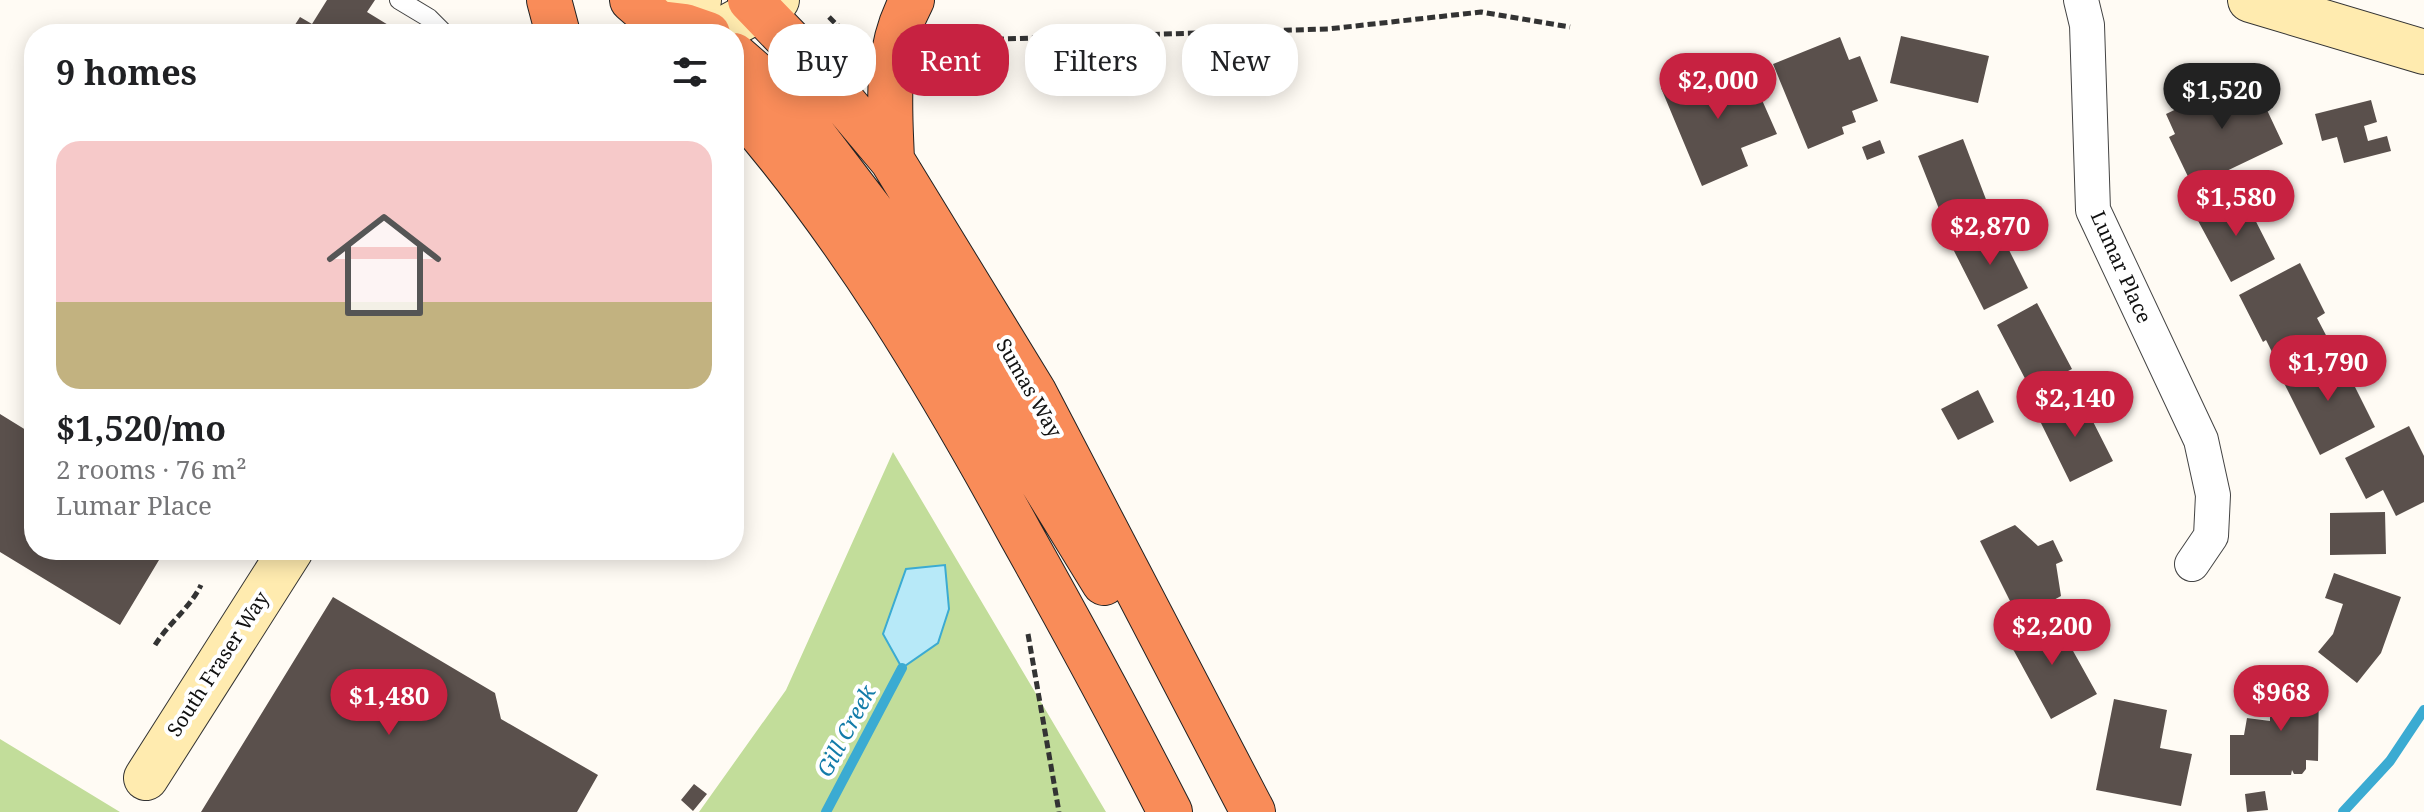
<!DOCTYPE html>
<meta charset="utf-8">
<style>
body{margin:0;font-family:"Noto Serif",serif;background:#f2f2f2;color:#202124;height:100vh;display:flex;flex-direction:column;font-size:30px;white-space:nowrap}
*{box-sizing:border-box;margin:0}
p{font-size:26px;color:#757577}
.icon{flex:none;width:44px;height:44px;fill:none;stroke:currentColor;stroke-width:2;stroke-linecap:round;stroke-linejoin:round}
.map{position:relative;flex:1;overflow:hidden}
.side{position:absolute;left:24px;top:24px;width:720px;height:536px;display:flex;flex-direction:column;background:#fff;border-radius:32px;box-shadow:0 4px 20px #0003}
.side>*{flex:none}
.hud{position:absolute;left:768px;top:24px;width:760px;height:72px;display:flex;gap:16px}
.price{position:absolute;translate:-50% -68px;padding:0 18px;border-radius:28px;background:#c72241;color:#fff;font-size:26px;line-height:52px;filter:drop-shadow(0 2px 4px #0008)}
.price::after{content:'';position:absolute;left:50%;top:48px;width:24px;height:18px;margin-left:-12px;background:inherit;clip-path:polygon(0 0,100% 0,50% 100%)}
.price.active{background:#222;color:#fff}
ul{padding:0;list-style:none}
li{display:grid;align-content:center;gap:16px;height:424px;padding:0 32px}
li span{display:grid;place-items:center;height:248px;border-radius:24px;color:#555}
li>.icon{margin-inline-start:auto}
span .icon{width:144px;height:144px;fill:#fffc;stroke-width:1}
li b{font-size:34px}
h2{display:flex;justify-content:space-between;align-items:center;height:96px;padding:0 32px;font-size:34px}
.pill{padding:0 28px;border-radius:32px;background:#fff;box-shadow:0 4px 20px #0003;font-size:28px;line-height:72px}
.pill.active{background:#c72241;color:#fff}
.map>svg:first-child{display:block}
.forest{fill:#c2dd9a}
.water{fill:#b7e9f8;stroke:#3babd2;stroke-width:2}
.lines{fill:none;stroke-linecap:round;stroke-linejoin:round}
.stream{stroke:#3babd2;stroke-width:10}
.building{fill:#5a504c}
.lane-casing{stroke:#444;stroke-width:20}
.street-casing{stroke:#444;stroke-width:36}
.secondary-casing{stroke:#333;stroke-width:46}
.highway-casing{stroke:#222;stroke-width:46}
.path{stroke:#333;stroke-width:5;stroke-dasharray:8 4;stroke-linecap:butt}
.lane{stroke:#fff;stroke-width:18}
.street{stroke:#fff;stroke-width:34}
.secondary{stroke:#ffebaf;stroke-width:44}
.highway{stroke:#f98c59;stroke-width:44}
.labels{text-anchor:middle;stroke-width:8;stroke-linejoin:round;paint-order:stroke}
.street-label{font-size:20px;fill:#111;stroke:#fff}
.water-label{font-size:22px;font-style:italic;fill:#137ca9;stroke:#fff}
</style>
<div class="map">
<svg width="2424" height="812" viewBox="0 0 2424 812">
<rect width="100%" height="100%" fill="#fffbf4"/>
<path class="forest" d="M893,452L1106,812H699L786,690Z
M0,739L120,812H0Z"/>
<path class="water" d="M945,565L949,609L938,643L902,668L883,634L906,569Z"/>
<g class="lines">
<path class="stream" d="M826,812L902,668
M2343,812L2390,761L2424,710"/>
</g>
<path class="building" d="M327,0H375L367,12L403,34H289L300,17L312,24Z
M1901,36L1989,56L1978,103L1890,83Z
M1840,37L1849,60L1860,56L1878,101L1852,111L1856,122L1842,127L1844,134L1808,149L1773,64Z
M1743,65L1758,103L1762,100L1777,134L1741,148L1748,166L1702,186L1661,88L1695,72L1698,79L1713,73L1716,77Z
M2250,74L2283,144L2193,187L2169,137L2175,134L2166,114Z
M2371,100L2377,122L2364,126L2368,141L2387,136L2391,151L2344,163L2337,137L2322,141L2315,114Z
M1963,139L1987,202L1943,219L1918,156Z
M1880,140L1885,153L1867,160L1862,147Z
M2242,194L2275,259L2231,282L2196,217Z
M1996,224L2028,288L1984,310L1952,247Z
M2300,263L2325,313L2317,318L2328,339L2278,364L2266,340L2263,342L2239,295Z
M2037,303L2072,369L2031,390L1997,325Z
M2337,351L2375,427L2320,455L2282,379Z
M1978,390L1994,422L1958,440L1941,409Z
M2080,396L2113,461L2070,482L2038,417Z
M0,414L34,435V550H165L120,625L0,552Z
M2409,426L2424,456V502L2396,516L2383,490L2366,499L2345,458Z
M2385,512L2386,554L2330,555V513Z
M2015,525L2038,546L2053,540L2063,561L2056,564L2061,596L2019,619L1980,541Z
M2334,573L2401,597L2381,653L2357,683L2318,652L2333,634L2343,604L2325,598Z
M333,597L495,693L501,719L598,775L577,812H201Z
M2053,615L2097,694L2051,719L2008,640Z
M2270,679H2319L2318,761L2306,760V769L2302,774H2294L2292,770L2291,775H2230V735H2244L2247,718L2270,721Z
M2114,699L2167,710L2160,748L2192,754L2181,806L2096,790Z
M694,784L707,794L693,811L681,800Z
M2265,791L2268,810L2247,812L2245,794Z"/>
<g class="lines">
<defs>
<path id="lane" d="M399,0L429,18L445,34"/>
<path id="street" d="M2081,0L2087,25L2093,210L2201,440L2213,495L2211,536L2192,564"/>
<path id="secondary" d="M2250,0L2424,52
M647,34L699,0
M714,34L777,0
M146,778L291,550"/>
<path id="highway" d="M549,0L558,34
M632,0L671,34
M750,0L808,60L892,160L1034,392L1253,812
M660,23L685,26L708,34
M734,55L790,104L880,222L964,355L1104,583
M734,102C849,233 938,383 1021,535C1072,626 1122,718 1170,812
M892,160C890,105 884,51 912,0"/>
</defs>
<use href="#lane" class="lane-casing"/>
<use href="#street" class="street-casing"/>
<use href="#secondary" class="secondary-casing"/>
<use href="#highway" class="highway-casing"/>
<path class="path" d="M829,17L838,26L836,27
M838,26L858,32
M936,41L1328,29L1481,12L1570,27
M1028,634L1059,812
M155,645C168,624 190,608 201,585"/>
<use href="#lane" class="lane"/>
<use href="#street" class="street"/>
<use href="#secondary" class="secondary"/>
<use href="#highway" class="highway"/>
</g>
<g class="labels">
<g class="street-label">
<text transform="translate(2121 267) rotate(66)" y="7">Lumar Place</text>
<text transform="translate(1029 388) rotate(60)" y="7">Sumas Way</text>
<text transform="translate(218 664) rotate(-57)" y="7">South Fraser Way</text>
</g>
<g class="water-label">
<text transform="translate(846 731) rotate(-62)" y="8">Gill Creek</text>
</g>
</g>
</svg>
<b class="price" style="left:1718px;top:121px">$2,000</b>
<b class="price active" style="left:2222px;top:131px">$1,520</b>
<b class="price" style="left:2236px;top:238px">$1,580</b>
<b class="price" style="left:1990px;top:267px">$2,870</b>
<b class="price" style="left:2328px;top:403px">$1,790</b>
<b class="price" style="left:2075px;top:439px">$2,140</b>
<b class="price" style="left:2052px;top:667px">$2,200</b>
<b class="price" style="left:2281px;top:733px">$968</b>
<b class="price" style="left:389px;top:737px">$1,480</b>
<div class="hud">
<a class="pill">Buy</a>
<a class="pill active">Rent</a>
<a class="pill">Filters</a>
<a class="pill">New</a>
</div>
<section class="side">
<h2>9 homes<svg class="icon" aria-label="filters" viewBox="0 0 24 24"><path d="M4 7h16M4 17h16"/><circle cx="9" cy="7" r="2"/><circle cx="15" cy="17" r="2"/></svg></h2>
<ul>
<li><span style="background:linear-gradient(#f6c9c9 65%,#c2b280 0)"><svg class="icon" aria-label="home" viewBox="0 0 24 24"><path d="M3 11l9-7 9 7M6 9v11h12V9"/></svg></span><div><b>$1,520/mo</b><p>2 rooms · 76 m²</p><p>Lumar Place</p></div></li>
</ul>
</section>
</div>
